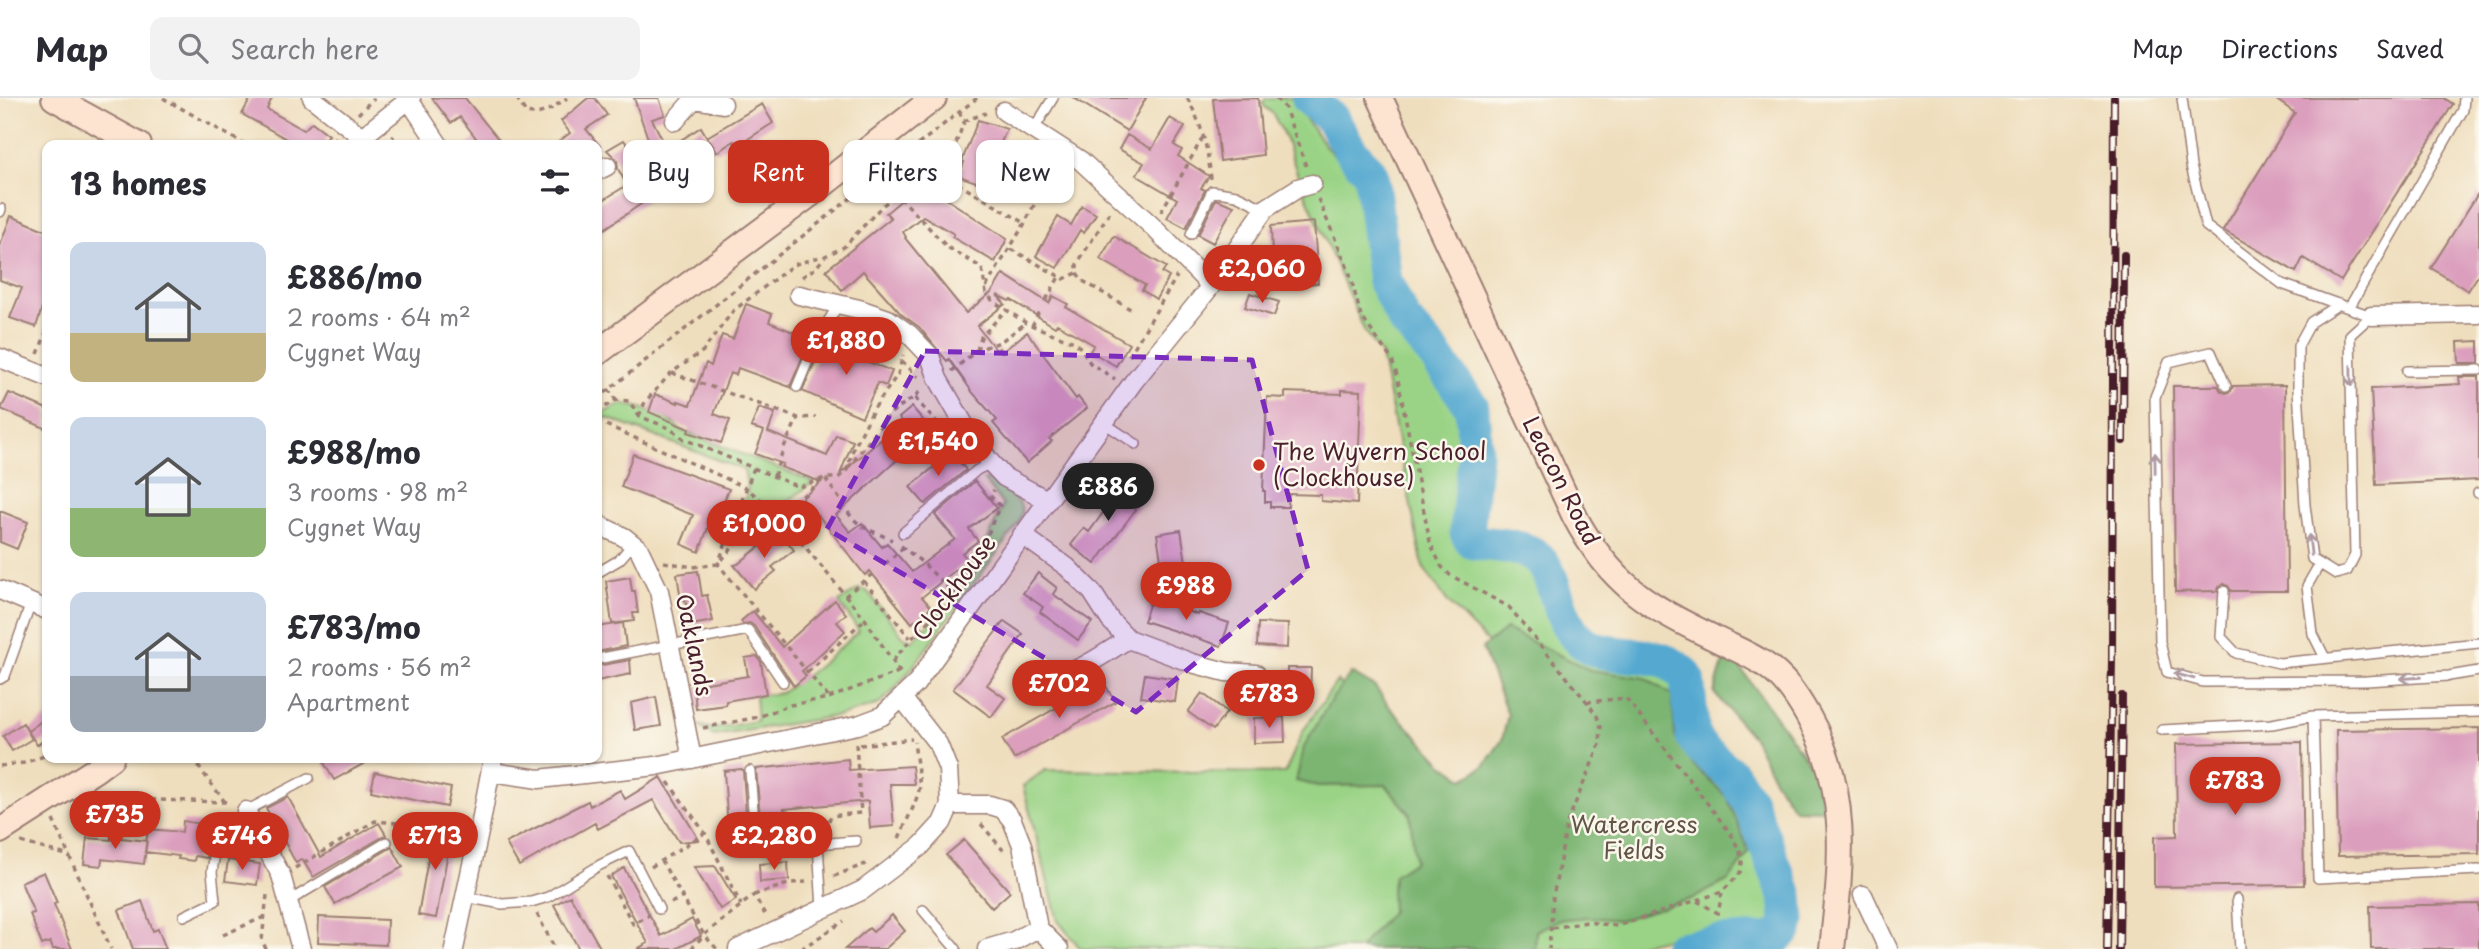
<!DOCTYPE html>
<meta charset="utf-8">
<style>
body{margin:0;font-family:"Playpen Sans",sans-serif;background:#f2f2f3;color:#2b2b33;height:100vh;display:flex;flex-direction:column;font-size:26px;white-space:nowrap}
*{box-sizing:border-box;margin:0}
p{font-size:23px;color:#7c7c81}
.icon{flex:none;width:38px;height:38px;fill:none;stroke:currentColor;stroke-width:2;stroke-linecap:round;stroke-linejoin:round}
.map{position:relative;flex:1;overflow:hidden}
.sheet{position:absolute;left:42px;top:42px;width:560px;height:623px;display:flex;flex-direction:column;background:#fff;border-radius:14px;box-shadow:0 2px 5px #0004}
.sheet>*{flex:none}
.guide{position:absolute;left:623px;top:42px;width:665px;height:63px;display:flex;gap:14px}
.price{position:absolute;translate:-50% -60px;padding:0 16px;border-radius:24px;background:#c8321e;color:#fff;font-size:23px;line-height:46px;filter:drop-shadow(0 2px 4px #0008)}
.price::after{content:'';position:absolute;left:50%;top:42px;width:21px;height:16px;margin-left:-10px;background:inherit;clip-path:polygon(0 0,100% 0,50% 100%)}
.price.current{background:#222;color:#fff}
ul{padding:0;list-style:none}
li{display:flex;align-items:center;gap:21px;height:175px;padding:0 28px}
li span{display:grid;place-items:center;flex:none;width:196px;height:140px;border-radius:14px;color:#555}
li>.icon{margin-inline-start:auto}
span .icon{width:84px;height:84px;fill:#fffc;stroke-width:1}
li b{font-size:30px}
h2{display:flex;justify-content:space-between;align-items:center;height:84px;padding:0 28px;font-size:30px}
.tag{padding:0 24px;border-radius:14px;background:#fff;box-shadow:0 2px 5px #0004;font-size:24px;line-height:63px}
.tag.current{background:#c8321e;color:#fff}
header{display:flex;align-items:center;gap:42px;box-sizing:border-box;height:98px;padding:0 35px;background:#fff;border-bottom:2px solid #e1e1e2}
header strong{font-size:33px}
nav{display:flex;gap:38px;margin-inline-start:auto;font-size:24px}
.search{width:490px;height:63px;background:#f2f2f3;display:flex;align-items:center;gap:18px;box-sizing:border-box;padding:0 24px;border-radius:14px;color:#7c7c81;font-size:26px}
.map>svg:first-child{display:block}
.green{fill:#9ad385;stroke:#727958;stroke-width:2}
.forest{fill:#7bb572;stroke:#626a4e;stroke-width:2}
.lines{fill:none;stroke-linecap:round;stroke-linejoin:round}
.river{stroke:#54a9d0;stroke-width:35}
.building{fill:#db9ebd}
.lane-casing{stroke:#9c7e74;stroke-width:12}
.street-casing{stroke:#9c7e74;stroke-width:21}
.secondary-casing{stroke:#9c7e74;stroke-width:28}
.path{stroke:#9c7e74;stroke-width:3.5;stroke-dasharray:5 5;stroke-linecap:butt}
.lane{stroke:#fff;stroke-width:9}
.street{stroke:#fff;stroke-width:18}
.secondary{stroke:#fde4d1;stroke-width:24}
.rail-casing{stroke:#4a1f2b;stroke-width:8}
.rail{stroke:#fbf7ec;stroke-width:5;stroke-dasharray:16;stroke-linecap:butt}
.oneway{stroke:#ae9aa0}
.marked{fill:#7b2cbf;fill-opacity:0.2;stroke:#7b2cbf;stroke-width:5;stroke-dasharray:14 9;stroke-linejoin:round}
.poi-dot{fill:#c8321e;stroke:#fbf7ec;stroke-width:2.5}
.labels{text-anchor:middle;stroke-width:5;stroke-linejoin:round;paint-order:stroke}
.poi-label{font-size:23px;fill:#4a1f2b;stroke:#fbf7ec;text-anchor:start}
.street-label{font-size:23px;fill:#4a1f2b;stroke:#fbf7ec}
.park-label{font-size:23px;fill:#625546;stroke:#fbf7ec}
</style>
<header>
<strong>Map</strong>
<div class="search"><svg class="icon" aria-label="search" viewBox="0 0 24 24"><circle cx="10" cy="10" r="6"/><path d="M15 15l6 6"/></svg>Search here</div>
<nav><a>Map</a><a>Directions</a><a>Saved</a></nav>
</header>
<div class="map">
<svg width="2479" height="851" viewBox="0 0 2479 851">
<rect width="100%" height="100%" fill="#fbf7ec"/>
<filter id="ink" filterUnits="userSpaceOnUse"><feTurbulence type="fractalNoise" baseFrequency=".0143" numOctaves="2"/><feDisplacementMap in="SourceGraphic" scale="14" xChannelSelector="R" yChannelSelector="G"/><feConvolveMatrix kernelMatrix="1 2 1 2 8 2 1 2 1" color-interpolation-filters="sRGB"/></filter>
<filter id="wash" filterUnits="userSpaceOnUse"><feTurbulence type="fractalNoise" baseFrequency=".00686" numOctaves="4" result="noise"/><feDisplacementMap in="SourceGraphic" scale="28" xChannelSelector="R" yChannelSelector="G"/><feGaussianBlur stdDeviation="1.57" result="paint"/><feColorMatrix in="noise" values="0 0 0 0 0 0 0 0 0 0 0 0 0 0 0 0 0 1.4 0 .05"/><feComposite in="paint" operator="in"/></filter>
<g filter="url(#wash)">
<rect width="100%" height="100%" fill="#efdebd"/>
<path class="green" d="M1266,0H1291C1302,14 1327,54 1340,63C1347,68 1357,69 1361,78C1370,95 1364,122 1366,141C1369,168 1376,194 1389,217C1410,257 1454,274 1465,323C1469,339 1468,356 1466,371C1463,393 1448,422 1459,444C1472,469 1498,460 1521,465C1525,467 1531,470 1535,471L1561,538L1570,549L1584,557L1600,563L1649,570L1664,576L1677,586L1680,594L1684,636L1688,648L1739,699L1780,805L1779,822L1775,828L1766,833L1755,834L1733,830L1695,834L1618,851H1081L1058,823L1023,688L1045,672L1285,675L1303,633L1337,583L1482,740L1586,645L1448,504L1423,469L1381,257L1365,234L1299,81L1285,39L1273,16L1262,6Z
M621,306C641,309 667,316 680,332L814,384L729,446L748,392L744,372L599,317Z
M994,381L1020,406L1022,414L1018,426L912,570L891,595L879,606L843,617L714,638L697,627L714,631L757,623L755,598L781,595L818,569L859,533L839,504L859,491L867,493L903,538L912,543L951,504L971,481L1003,407L984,382Z"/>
<path class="forest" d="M1506,531L1590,572L1645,580L1672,597L1675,638L1694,668L1727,699L1749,754L1729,782L1694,800L1620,822L1588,819L1558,822L1536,833L1535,851H1359L1392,813L1391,793L1394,777L1415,763L1410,716L1386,687L1318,688L1296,683L1304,649L1329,605L1351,575L1375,589L1392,612L1443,666L1464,681L1484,668L1502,642L1508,617L1482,550Z
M1725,559L1739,568L1814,672L1824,712L1794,711L1775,683L1754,641L1714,595Z"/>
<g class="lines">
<path class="river" d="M1309,0L1332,21L1351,53L1371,76L1385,184L1404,222L1433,255L1472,309L1475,355L1467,435L1473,444C1491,447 1515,447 1531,455C1560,469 1552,527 1588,548C1614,564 1663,547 1687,580L1693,638L1700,649L1733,678L1749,703L1786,798L1788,823L1786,831L1777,839L1767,842L1716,845L1680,851"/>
</g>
<g id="blocks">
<path class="building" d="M251,0H272L267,11L304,32L312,24L329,37L324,43L331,47H288L292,44L242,16Z
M432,0H465L503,47H467L476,40L460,19L451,25Z
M588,0H595L607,17L586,31L599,47H554L570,35L561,23Z
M634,0H659L665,17L652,21L667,51L701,29L713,50L679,72L683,78L665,90Z
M1074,0H1146L1127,33Z
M1258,0L1263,57L1220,63L1213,1Z
M2274,0H2444L2453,6L2341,183L2303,160L2296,174L2223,132L2295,15Z
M762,6L773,25L737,48L734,43L717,54L707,39Z
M1170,20L1185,29L1174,47L1182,52L1178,58L1209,78L1201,90L1205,92L1186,130L1167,120L1177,101L1136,77L1144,65L1119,51L1127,37L1152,51Z
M978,22L1007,31L988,73L991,75L987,88L959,78L964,64L962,63Z
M624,42L660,93L597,136V106L627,87L618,71L617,62L607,52Z
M918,82L1007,141L995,164L952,139L954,136L923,118L903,134L906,139L905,140L966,215L992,194L1003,176L1049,205L1053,198L1068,206L1066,209L1129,246L1116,268L1090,253L1094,247L1057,226L1055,229L1011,202L1009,203L997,197L1005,206L977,228L996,252L999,250L1002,254L1027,234L1076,301L1078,299L1087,310L1049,341L1052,343L1027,365L993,325L997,322L973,295L949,261L947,263L919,229L901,216L863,173L842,192L826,172L891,120L886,115L910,95Z
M2479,94V176L2468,193L2431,170Z
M1216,101L1234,108L1213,145L1198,137Z
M1082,108L1096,116L1084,135L1080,132L1057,170L1036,158L1058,119L1071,127Z
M11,118L47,133V194L36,229L10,220L22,190L0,182V147Z
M1314,124L1318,185L1273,189L1271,128Z
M1114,138L1166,169L1162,175L1169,179L1156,201L1142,192L1145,187L1100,161Z
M1250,195L1279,204L1274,218L1245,209Z
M746,206L772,216L769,224L810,241L790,289L738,270L736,277L730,275L714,316L730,322L721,345L688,334L689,331L649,314L655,296L678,305V303L690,307L706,265L711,268L722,237L733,241Z
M853,236L868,242L860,261L892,273L886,288L878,285L862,319L802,293L823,246L845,255Z
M2479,243V265H2459L2458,244Z
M2459,279H2479V382L2376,387L2371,291L2460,286Z
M2285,287L2287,493H2231L2228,488L2224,486L2219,489L2217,493L2175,494L2173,288H2218L2221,293L2226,295L2231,293L2233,288Z
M1342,292L1361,293L1357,406L1321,403V397L1289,396L1288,409H1270V404H1265V393H1263L1267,299L1285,300V294L1342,296Z
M9,295L47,311V331L1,311Z
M912,309L928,328L916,339L919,342L836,417L850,434L862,425L882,449L887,445L912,474L955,441L935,417L975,383L997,410L969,431L978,443L962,455L968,462L922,499L931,509L912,525L870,473L865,477L818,417L816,419L801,401L821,384L781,369L783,366L755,356L764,333L751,329L759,310L775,315L768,334L827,358L836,337L853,343L840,376L902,324L899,320Z
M952,354L966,372L925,406L910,389Z
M633,356L729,391L712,431L708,430L699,454L681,446L693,417L621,389Z
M1116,383L1142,403L1095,466L1071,447L1084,430L1089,434L1108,408L1102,403Z
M0,413L28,424L17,451L0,444Z
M1181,432L1187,471L1163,475L1157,436Z
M779,433L794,452L772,469L776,473L754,491L734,467L738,466Z
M698,473L702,498L707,497L713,523L691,527L685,502H681L677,476Z
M1038,475L1057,490L1053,496L1092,524L1078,542L1040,514L1043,509L1023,495Z
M630,479L632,493H635L638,515H633L634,523L612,526L606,483Z
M1151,500L1198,517L1199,515L1229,525L1221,548L1144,523Z
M835,502L846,516L837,524L845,533L802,573L806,578L794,588L754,528L750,525L743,526L741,523L753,513L782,549Z
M1004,523L1023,536L987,587L1005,600L991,619L953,591Z
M623,525L626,548L597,554V529Z
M1258,525L1288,526L1287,550L1257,548Z
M757,558L761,564L766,596L726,603V607L696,611L694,591L702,589L701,586L748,578L745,560Z
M630,562L631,576L597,583V568Z
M1287,570H1311L1310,601H1287Z
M1145,576L1178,581L1175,604L1141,599Z
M1103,583L1115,604L1014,661L1002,641Z
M1202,595L1227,614L1213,632L1188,614Z
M656,599L661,628L635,632L631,605Z
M47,619V640L37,647L28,633Z
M1284,619L1285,644L1254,645V620Z
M23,625L32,641L12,653L3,638Z
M2479,630V756L2338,758L2336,632Z
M2302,644L2304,787L2154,789V739L2177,738L2176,646Z
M333,660H374L334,682L324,665Z
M848,661L849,672L912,668L914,686H890L894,728L870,730L868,703L784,711L786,735L768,736L767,729L761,730L756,671Z
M741,671L743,672L747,731L728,732L724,673Z
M375,674L451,690L447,709L371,693Z
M661,679L699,742L679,744L653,702L598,731L595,725L519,768L506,745L588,703L590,708L620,692L625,701Z
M288,699L321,759L379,725L386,737L313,779L302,761L296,765L266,710Z
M183,723L214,728L207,760L195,758L194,763L178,761L179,758L145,754L148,731L182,734Z
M434,728L452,732L436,820L418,817Z
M111,739L147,743L144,766L102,761L101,768L84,766L87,740L111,742Z
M964,742L1010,794L992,810L946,757Z
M392,749L403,769L335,806L325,789Z
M228,762L260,766L257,787L225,783Z
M788,764L789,782L760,784L759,766Z
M715,768L736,802L720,811L694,769Z
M624,770L661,838L692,821L701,838L676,851H637L648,845L611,778Z
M44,774L57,805L54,806L72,851H53L50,844L42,847L30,816L34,815L21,784Z
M570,798L582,818L601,851H579L554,807Z
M142,803L153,833L158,831L166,851H133L119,812Z
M2479,806V851H2371L2370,808Z
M892,817L905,833L885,851H845L869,830L873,834Z
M319,819L387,822L386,847L318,844Z"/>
</g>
</g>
<g filter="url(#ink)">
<use href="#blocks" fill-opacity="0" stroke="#9c7e74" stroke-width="2"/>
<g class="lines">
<defs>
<path id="lane" d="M2182,0L2191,68L2206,128L2282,186L2371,218L2350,237L2355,457L2347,473L2336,476L2312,461L2305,407L2298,291V248L2311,224L2339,206
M1034,31L1053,0
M1036,88L1060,48
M0,114L1,111
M1191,136L1212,93L1236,97L1265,111
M2349,210L2463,12L2464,0
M2407,273L2479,272
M2226,288L2211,254L2169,264L2155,299L2160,544L2167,574L2203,584L2366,583L2449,578L2479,573
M797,289L817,241L839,206
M1104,325L1136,346
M2478,395H2479
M903,435L977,372L991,365
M2319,467L2307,488L2313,536L2325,560
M597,475L619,462L633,446
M2224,493L2221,539L2236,555L2279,565L2479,545
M597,561L748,532L783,584
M0,581L5,578L31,505
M2479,614L2313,618L2318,780L2479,772
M2162,632L2272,626L2313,618
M750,673L755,738L762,750L856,743
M246,713L309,680
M818,746L822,811
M465,799L502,806L531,804L548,799L600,767L629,753L659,811
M2237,801L2240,851
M289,803L387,744
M923,812L956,851
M184,818L215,803L212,774L217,741L250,718"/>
<path id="street" d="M312,0L362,39
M409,2L439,47
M1004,13L1080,62L1153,129L1211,188
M675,23L694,1L723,6
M356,47L362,39L411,0
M597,73L607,68
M799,197L859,211L888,221L909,236L930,258L938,281L969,335L991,365L1004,379L1047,402
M2371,218L2479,216
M0,260L47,279
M599,427L624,439L639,451L659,493L692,661
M1022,437L1067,469L1092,494L1110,522L1128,541L1192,565L1226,574L1256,576V596
M0,492L47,512
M1040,579C1074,580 1100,558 1128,541
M492,674L539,681L656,668L858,627L882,618L915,587L1134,283L1211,188L1265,111L1298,90L1312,86
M950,707H990L1003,711L1012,722L1022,747L1038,830L1059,851
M246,713L281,777L301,851
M1863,797L1888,851
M454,851L479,734L493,660
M738,851L863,792L921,748L942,725L950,707L948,671L938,646L903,601
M987,851L1014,843L1038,830"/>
<path id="secondary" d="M54,0L139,47
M1380,0L1575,419C1610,485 1647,508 1712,539C1729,548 1748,555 1764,566C1784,579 1796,597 1808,618C1851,694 1841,769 1832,851
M597,255L816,92L934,0
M0,733L95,672L111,660"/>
</defs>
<use href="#lane" class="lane-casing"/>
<use href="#street" class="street-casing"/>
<use href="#secondary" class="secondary-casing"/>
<path class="path" d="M163,0L246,47
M517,0L526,15C543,19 553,9 567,0
M1187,0C1202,26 1208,51 1211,81
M1276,0L1285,10L1307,71
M959,14L964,23L986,15
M358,16L374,0
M329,47L336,39
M386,47L394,38
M949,64L964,24
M902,100L918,71L924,66L1025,125
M1318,101L1349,173L1361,218L1392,262L1397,277L1430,444L1441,468L1450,477L1509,509L1587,604L1597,618L1601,629L1600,646L1567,725L1553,799L1549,851
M1161,114L1204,37
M1011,151L1064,181L1077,175V166L1111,112
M1077,175L1083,183L1132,212
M802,179L816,170L825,158L844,149L883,107L896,98L901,100L947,149L982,170L986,195L993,203L1026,225L1074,244L1082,251L1090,265L1115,281
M986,189L1025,125L1038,99
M1046,202L1059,179
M1032,228L1040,211
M977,252L981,239L1005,213
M38,256L47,232
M1129,258L1177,178
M902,263L918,279
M952,273L977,252L1000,244L1026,225
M672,275L798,320L816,319
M608,291L616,302
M915,300L948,338
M597,301L977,0
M597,314L616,302L629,303L639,318L669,330L684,341L799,389L825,380H838L847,372L852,354L873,312L898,276L903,257
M639,318L645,304L671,275L703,253L733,213L793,167L823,158
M597,323L745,389L777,415L865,521L901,576
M754,370L718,466L829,600
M848,370L889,317C901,305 913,304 922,290
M774,378L784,349L798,320
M848,414C858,430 876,434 892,442
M779,417L825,380L843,406
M901,448L923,465L954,496
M664,464L693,469L718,466L735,447L777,415
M885,466L904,449
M864,483L910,540
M845,498L876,473
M893,563C917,531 949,506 971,473C984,454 989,428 1000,408L990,398L994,392
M808,574L865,521
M703,630L758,619L790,607L829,600L898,574
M860,647L912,641
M192,660L225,704
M438,660L446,662L449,660
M0,668L24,665L47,657
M668,684L705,735L741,807
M91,700L225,704L230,706
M53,722L111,851
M981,726L1003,752
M824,732L831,718L861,715L856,646
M899,740L915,705L920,689L914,644
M21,744L70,758
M661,762L704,837L717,851
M651,769L705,735
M295,770L375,723L463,731
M607,778L633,826L649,817
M834,778L866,766
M754,797L791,785L806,784
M1697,803L1718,815L1722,795
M671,805L682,799
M537,816L555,851
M1552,830L1587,824L1617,828L1722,794L1740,775L1742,765L1740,754L1731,736L1626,600L1587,604
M223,837L264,819
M266,851L262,842L267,797
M691,851L704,837L754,797L767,820
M801,851L844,823"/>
<use href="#lane" class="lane"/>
<use href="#street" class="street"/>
<use href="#secondary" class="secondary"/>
<defs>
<path id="rail" d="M2123,343L2124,157
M2107,851L2112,561L2114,0
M2119,851L2122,598"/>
</defs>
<use href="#rail" class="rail-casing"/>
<use href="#rail" class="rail"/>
</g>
<defs><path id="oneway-shaft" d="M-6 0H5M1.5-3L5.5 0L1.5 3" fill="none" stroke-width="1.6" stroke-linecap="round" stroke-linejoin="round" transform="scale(1.75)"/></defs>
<g class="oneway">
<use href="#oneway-shaft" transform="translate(2351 278) rotate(89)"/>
<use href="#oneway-shaft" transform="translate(2155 365) rotate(-91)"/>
<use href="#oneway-shaft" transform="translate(2310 447) rotate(-97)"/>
<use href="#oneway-shaft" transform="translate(2184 578) rotate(-164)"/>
<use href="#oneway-shaft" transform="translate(2411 580) rotate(176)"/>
</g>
</g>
<path class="marked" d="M925,253L1252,262L1308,472L1136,614L827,431Z"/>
<circle class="poi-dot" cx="1259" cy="367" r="7"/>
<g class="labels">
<g class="poi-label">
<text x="1273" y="362">The Wyvern School<tspan x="1273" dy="26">(Clockhouse)</tspan></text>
</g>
<g class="street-label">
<text transform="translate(1561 383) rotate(63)" y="8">Leacon Road</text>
<text transform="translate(954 490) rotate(-54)" y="8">Clockhouse</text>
<text transform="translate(694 547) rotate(78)" y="8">Oaklands</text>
</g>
<g class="park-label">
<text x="1634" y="735">Watercress<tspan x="1634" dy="26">Fields</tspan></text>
</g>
</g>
</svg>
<b class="price" style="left:1262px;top:207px">£2,060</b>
<b class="price" style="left:846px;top:279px">£1,880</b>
<b class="price" style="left:938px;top:380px">£1,540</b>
<b class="price current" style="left:1108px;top:425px">£886</b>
<b class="price" style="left:764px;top:462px">£1,000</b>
<b class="price" style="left:1186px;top:524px">£988</b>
<b class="price" style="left:1059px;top:622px">£702</b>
<b class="price" style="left:1269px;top:632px">£783</b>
<b class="price" style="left:2235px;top:719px">£783</b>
<b class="price" style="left:115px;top:753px">£735</b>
<b class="price" style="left:242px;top:774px">£746</b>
<b class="price" style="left:435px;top:774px">£713</b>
<b class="price" style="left:774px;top:774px">£2,280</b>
<div class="guide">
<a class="tag">Buy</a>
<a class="tag current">Rent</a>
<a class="tag">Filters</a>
<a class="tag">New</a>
</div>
<section class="sheet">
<h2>13 homes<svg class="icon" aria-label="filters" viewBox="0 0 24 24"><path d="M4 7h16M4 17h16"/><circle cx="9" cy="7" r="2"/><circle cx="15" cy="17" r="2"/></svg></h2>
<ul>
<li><span style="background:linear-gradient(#c9d6e8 65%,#c2b280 0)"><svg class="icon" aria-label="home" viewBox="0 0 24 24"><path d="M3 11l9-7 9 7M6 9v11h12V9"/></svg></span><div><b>£886/mo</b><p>2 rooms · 64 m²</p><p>Cygnet Way</p></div></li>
<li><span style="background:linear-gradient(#c9d6e8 65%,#8fb573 0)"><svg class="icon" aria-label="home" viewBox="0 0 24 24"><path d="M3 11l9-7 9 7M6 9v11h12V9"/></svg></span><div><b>£988/mo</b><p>3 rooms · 98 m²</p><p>Cygnet Way</p></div></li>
<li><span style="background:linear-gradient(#c9d6e8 60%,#9aa5b1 0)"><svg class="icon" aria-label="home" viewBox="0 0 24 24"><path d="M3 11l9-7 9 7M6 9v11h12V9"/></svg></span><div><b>£783/mo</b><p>2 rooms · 56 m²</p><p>Apartment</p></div></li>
</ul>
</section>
</div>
